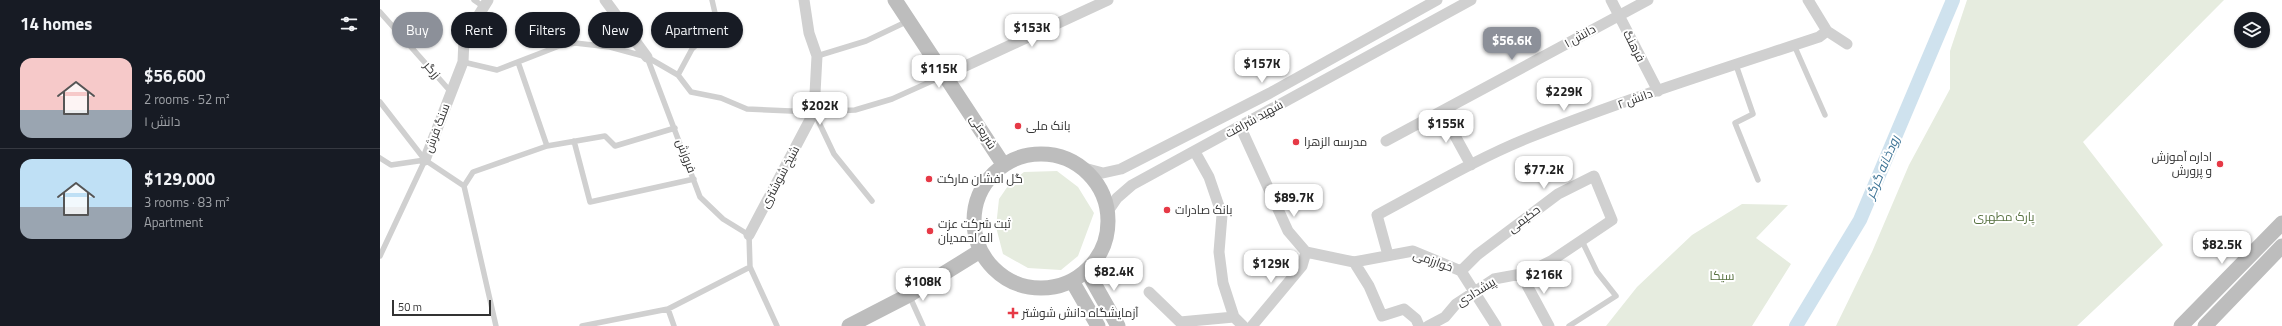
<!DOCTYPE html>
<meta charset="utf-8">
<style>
body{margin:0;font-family:"Titillium Web",Cairo,sans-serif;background:#20242c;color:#f1f3f6;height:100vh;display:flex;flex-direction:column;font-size:15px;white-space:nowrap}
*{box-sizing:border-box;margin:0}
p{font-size:13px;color:#9ea1a6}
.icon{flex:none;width:22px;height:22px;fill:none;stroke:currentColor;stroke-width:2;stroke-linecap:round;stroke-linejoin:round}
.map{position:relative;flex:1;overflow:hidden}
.side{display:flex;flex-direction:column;background:#171b24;width:380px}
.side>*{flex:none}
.hud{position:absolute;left:12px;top:12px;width:380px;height:36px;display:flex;gap:8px}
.tools{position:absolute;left:1854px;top:12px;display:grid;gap:8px}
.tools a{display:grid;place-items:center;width:36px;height:36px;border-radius:50%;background:#171b24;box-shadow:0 1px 3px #0004;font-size:20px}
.scale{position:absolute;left:12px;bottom:10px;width:99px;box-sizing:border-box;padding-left:4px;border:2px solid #333;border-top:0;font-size:11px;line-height:14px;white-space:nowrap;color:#333;-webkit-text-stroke:3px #fff;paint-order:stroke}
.price{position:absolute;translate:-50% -34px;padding:0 9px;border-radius:8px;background:#fff;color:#222;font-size:13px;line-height:26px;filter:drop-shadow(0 1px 2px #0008)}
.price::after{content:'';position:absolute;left:50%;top:24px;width:12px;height:9px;margin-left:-6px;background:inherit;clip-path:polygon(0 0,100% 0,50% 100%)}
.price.on{background:#8c9099;color:#fff}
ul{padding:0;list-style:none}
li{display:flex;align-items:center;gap:12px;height:100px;padding:0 20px}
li+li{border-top:1px solid #363941}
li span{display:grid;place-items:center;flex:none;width:112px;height:80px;border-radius:12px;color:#555}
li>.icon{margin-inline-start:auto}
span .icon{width:48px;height:48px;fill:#fffc;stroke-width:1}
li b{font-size:17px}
h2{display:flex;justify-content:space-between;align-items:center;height:48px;padding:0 20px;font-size:17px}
.chip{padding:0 14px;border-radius:18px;background:#171b24;box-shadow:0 1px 3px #0004;font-size:14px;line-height:36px}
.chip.on{background:#8c9099;color:#fff}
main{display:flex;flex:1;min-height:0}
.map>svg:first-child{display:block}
.green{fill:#e6ecdf}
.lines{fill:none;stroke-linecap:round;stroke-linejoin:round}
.canal{stroke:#cfe2ee;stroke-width:14}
.service{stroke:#d0d0d0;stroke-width:5.5}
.minor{stroke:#d0d0d0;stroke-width:11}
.secondary{stroke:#bdbdbd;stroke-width:15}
.poi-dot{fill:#e63946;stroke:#fff;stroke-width:1.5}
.labels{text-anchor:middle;stroke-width:4;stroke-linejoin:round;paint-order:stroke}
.street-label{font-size:12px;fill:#333;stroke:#fff}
.poi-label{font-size:12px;fill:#333;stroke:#fff;text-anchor:start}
.park-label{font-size:12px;fill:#56703f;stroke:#fff}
.water-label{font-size:13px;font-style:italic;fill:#3f7597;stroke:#fff}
</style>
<main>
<section class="side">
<h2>14 homes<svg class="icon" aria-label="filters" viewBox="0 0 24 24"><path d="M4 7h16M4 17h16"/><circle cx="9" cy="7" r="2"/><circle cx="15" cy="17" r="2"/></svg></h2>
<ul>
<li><span style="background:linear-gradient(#f6c9c9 65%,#9aa5b1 0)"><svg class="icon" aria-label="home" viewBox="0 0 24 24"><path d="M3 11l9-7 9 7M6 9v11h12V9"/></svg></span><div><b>$56,600</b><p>2 rooms · 52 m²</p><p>دانش ۱</p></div></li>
<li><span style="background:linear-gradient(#bfe0f5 60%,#9aa5b1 0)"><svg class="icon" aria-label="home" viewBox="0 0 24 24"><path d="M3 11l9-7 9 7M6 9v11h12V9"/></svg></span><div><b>$129,000</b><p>3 rooms · 83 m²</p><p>Apartment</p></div></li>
</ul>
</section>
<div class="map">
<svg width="1902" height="326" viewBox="0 0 1902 326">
<rect width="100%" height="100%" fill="#fff"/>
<path class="green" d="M1587,0H1844L1703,142L1783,245L1697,326H1456L1492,252L1529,165L1570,89V51Z
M677,171L698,187L714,213L698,256L681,270L648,268L623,254L616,227L619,199L630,183L644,172Z
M1362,204L1408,205L1376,238L1411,264L1372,326H1226L1257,287L1312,235Z"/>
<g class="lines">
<path class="canal" d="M1416,326L1480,220L1573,0"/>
<path class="service" d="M94,0L104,7
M0,12L71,92
M1414,45L1445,115
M437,56L486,41L528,21
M267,57L320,197L343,219L369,235L370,267L397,326
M83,62L117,70L179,46L195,43L230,47L267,57L298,75L311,92L341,98L367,109L434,112L475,110L512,99L563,76
M138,62L167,146
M1356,65L1373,114L1355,123L1378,180
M298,75L312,49L338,26L332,0
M0,102L45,160L84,186L116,326
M434,112L454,154L492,201
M194,141L210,202L314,179
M0,158L11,165L45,160
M84,186L93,172L167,146L225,136L235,146L295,128
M0,256L45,160
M529,295L543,326
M288,309L294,326
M202,326L288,309L370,267
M1189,326L1236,296L1217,272L1202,241"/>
<path class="minor" d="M225,0L267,57
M1231,0L1278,91
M1428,0L1447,31L1467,44
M566,75L728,0
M1062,112L1091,165
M860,126L908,231L926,252L974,262L1033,251L1081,271L1116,326
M1006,141L1268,0
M815,152L829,177L842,215L839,252L843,283L854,317L863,326
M45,160L83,62L84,39L108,0
M704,168L723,173L741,169L890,93L1057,0
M728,211L737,198L752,185L1091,0
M369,235L434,112L437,56L429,33L424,0
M1008,255L997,215C1046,189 1096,159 1148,138C1243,100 1342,69 1439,37L1447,31
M974,262L989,286L1002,316L1024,309L1036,319L1039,326
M1141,274L1169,326
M769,292L800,322L854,317
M872,326L922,266L926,252
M1048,326L1065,317L1076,304L1114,279L1147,273L1171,261L1232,220L1214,176L1178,194L1097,255L1081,271"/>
<path class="secondary" d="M515,0L623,164
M594 221a67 67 0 1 1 134 0a67 67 0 1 1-134 0Z
M707,271L738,326
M692,281L718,326
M469,326L529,295L600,251
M1801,326L1902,223
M1825,326L1902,246"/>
</g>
<g class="poi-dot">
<circle cx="638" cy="126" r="4"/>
<circle cx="916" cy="142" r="4"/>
<circle cx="1840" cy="164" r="4"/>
<circle cx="549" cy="179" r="4"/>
<circle cx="787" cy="210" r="4"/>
<circle cx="550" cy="231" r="4"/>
<path d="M631 307h4v4h4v4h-4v4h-4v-4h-4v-4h4z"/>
</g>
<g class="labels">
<g class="street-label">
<text transform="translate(1200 36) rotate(-29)" y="4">دانش ۱</text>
<text transform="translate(1254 46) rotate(63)" y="4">فرهنگ</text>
<text transform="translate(52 70) rotate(50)" y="4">زرگر</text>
<text transform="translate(1255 99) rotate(-20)" y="4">دانش ۲</text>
<text transform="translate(874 119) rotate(-29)" y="4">شهید شرافت</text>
<text transform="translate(57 128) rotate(-69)" y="4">سنگ فرش</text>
<text transform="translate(603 132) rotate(57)" y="4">شریعتی</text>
<text transform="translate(306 156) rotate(69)" y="4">فروزش</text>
<text transform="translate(400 177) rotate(-62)" y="4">شیخ شوشتری</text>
<text transform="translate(1144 219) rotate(-37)" y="4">حکیمی</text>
<text transform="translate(1053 261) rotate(20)" y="4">خوارزمی</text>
<text transform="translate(1096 292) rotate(-32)" y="4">پیشدادی</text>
</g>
<g class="poi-label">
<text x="646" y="130">بانک ملی</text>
<text x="924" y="146">مدرسه الزهرا</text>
<text x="1832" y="161" text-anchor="end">اداره آموزش<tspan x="1832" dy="14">و پرورش</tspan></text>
<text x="557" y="183">گل افشان مارکت</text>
<text x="795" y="214">بانک صادرات</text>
<text x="558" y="228">ثبت شرکت عزت<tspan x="558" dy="14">اله احمدیان</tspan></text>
<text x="642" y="317">آزمایشگاه دانش شوشتر</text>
</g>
<g class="park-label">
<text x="1624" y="221">پارک مطهری</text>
<text x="1342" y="280">سیکا</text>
</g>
<g class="water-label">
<text transform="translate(1502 167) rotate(-67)" y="5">رودخانه گرگر</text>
</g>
</g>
</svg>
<div class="tools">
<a><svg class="icon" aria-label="layers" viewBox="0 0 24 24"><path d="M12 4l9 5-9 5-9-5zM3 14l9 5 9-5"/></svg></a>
</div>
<div class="scale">50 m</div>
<b class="price" style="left:652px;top:48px">$153K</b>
<b class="price on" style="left:1132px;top:61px">$56.6K</b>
<b class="price" style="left:882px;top:84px">$157K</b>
<b class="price" style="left:559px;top:89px">$115K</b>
<b class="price" style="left:1184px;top:112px">$229K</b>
<b class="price" style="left:440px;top:126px">$202K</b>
<b class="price" style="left:1066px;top:144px">$155K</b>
<b class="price" style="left:1164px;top:190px">$77.2K</b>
<b class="price" style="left:914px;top:218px">$89.7K</b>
<b class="price" style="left:1842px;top:265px">$82.5K</b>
<b class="price" style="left:891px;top:284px">$129K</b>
<b class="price" style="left:734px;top:292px">$82.4K</b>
<b class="price" style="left:1164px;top:295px">$216K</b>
<b class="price" style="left:543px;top:302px">$108K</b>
<div class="hud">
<a class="chip on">Buy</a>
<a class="chip">Rent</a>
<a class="chip">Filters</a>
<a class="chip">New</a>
<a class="chip">Apartment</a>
</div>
</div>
</main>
